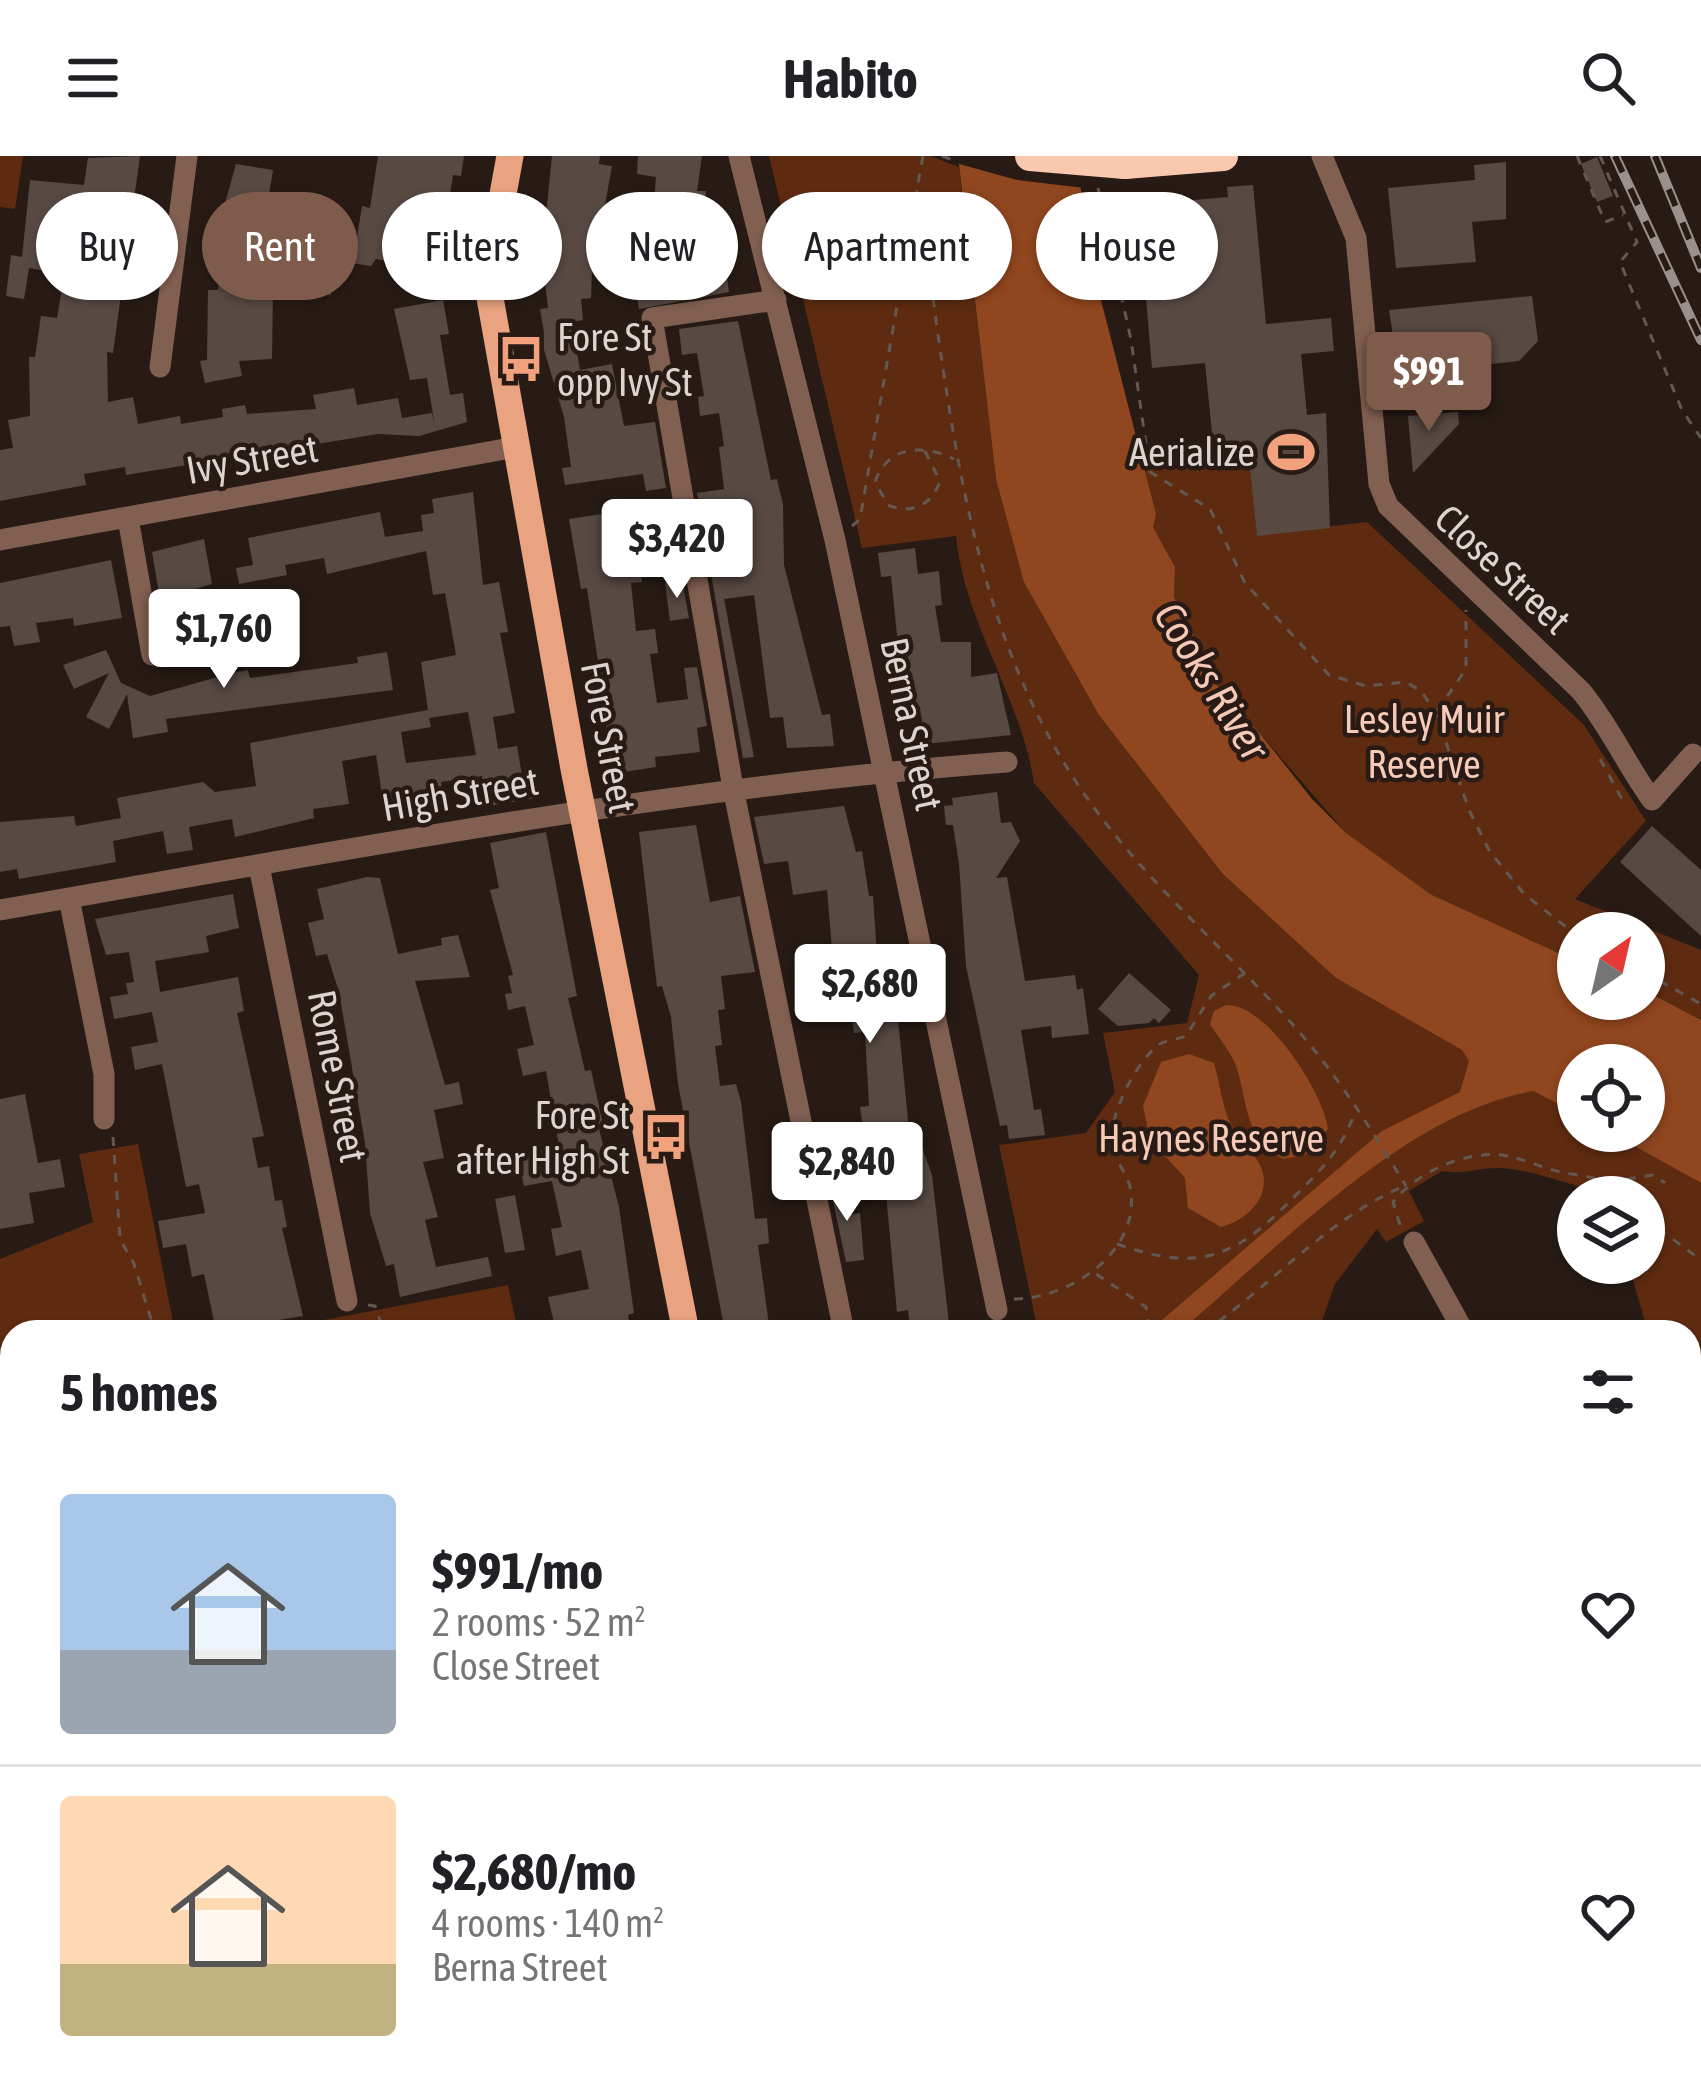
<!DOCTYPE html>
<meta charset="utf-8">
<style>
body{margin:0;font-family:"Asap Condensed",sans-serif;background:#f2f2f2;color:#202124;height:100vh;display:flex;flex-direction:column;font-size:45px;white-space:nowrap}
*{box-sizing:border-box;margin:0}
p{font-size:39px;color:#757577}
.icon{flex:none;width:66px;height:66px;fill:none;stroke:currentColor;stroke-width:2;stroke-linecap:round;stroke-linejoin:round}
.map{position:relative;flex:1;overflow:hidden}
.drawer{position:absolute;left:0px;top:1164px;width:1701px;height:771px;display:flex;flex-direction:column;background:#fff;border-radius:36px 36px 0 0;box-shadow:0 3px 9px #0004}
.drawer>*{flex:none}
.top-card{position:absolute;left:36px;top:36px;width:1629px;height:108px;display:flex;gap:24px}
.needle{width:78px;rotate:34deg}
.fabs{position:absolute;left:1557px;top:756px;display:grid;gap:24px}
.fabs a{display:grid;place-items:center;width:108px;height:108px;border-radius:50%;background:#fff;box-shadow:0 3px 9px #0004;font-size:60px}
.price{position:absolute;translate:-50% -102px;padding:0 27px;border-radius:12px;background:#fff;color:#222;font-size:39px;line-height:78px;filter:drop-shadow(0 3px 6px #0008)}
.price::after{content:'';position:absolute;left:50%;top:72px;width:36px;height:27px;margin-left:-18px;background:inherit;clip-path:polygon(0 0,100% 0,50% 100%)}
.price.current{background:#7e5b4b;color:#fff}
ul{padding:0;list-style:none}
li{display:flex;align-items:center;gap:36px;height:300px;padding:0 60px}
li+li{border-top:3px solid #e0e0e0}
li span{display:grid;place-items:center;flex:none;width:336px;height:240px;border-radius:12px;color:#555}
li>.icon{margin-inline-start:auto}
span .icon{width:144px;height:144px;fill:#fffc;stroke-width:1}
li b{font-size:51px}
h2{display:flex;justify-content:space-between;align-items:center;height:144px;padding:0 60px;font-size:51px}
.tag{padding:0 42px;border-radius:54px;background:#fff;box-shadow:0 3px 9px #0004;font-size:42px;line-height:108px}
.tag.current{background:#7e5b4b;color:#fff}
header{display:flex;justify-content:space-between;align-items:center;height:156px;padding:0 60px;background:#fff;font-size:54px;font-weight:700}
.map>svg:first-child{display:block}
.green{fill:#5e2b10}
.water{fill:#90461e}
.pier{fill:#281b15}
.building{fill:#584943;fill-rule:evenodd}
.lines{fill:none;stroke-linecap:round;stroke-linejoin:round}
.path{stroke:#645853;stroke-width:3;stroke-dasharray:9 9;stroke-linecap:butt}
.minor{stroke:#826051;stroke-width:21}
.major{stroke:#e9a381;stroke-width:27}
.highway{stroke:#fac7af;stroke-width:30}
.rail-casing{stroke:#9b918c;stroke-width:10}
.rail{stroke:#281b15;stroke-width:6;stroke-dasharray:18;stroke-linecap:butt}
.highway-bridge{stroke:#fac7af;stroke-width:30}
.labels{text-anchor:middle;stroke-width:9;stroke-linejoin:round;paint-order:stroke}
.poi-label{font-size:39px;fill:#ddd4d0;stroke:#281b15;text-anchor:end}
.street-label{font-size:39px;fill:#ddd4d0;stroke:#281b15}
.park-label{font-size:39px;fill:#f6cab6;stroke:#281b15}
.water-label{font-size:42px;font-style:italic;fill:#f5c9b5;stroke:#281b15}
</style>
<header><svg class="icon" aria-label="menu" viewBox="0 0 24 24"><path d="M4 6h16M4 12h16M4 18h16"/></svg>Habito<svg class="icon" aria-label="search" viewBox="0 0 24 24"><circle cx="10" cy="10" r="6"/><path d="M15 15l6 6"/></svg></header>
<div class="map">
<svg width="1701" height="1934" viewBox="0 0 1701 1934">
<rect width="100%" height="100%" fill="#281b15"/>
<path class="green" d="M0,0H23L15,53L0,51Z
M769,0H930L959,11L996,323L1336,822L1578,959V975H1607L1701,1027V1209L1697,1205L1689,1210V1176H1648L1628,1107H1644V1041C1589,1041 1549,1015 1500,1012C1480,1011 1464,1019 1442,1015L1409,1035L1424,1065L1386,1086L1377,1073L1335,1128L1318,1176H1038L999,989L1086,977L1115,936L1103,877L1187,867L1199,819L1034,627C1021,541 964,466 956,380L862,392Z
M1249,294L1257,379L1367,366L1584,569L1646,665L1575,743L1701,794V864L1644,834V777H1578V806L1430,738L1390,711L1346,677L1258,575L1238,559L1223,541L1174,441L1175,411L1153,371L1144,317L1150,305Z
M138,988L175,1176H12V1559L0,1548V1103L93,1066L79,998Z
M508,1129L518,1176H261Z
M890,1923H1077L1088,1934H880Z"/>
<path class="water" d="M958,0H1076L1092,109L1156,358L1153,371L1175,411L1174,441L1223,541L1258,575L1312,643L1346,677L1430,738L1578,806V843H1644V834L1701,864V1027L1607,975H1644V909H1578V959L1534,935C1405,956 1277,1094 1179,1176H1148L1382,975L1460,936L1469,905L1462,894L1336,822L1223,718L1099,559L1024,426L996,323Z
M1226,849C1267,847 1324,938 1328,973L1305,999L1283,1003C1243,980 1249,949 1236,910C1231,896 1218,881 1210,868L1214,855Z
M1189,898L1214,907C1220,927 1222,952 1232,971C1239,984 1253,995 1260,1009C1274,1039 1248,1064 1221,1071L1188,1052L1185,1022L1150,983L1143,950L1161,906Z"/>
<path class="pier" d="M952,0H1082L1084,32L1017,24L952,6Z"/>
<path class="building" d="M140,0L113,197L107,196L108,246L133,241L138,268L180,260L181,268L223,261L222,253L245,249L247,258L316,253L313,239L354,232L357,249L398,242L402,262L432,257L435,271L427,222L410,224L394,153L443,144L449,178L440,179L450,239L463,237L467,266L419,280L378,278L126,319L125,311L84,318L86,329L0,345V294L13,292L8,264L30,260L29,201H35L41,160L57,162L63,127L57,126L58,117L29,112L24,143L6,140L11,99L22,101L30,24L84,29L88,2Z
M378,0H464L461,20L453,19L440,105L433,104L432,113L376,103L371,110L344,106L347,85L356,87L362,50L370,52Z
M552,0H600L599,8L612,10L598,88H593L591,142L581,143L583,164L572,166L580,214L612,208L624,270L655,266L666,332L646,335L643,318L565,329L562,312L571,311L564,261L539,177H544L540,153L548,152L543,111L531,110L533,79H544Z
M638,0H702L697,35H706L704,63L713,64L717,115L726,114L729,136L639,153L632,114L664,109L666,77L645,76L646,58L653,59L656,21L637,18Z
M1597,1L1613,40L1597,46L1581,8Z
M1506,6V63L1472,66L1476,106L1396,112L1388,32L1475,24L1474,9Z
M236,8L273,14L268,44L285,49L279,97L336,106L331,139L273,132L272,203L239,205L242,220L205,227L200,205L207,204L208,134H218L226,82L217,81L220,65Z
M1253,29L1266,168L1331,162L1334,195L1301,198L1307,259L1326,257L1330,372L1257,380L1248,294L1214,297L1205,207L1152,212L1138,49L1228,41L1227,31Z
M1532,140L1538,185L1519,205L1399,218L1389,154Z
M738,165L771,324L777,323L783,349L784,409L822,559L830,558L834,590L787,592L783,561L770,562L754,439L724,443L754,601L743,602L697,337L724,333L719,291L724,290L719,257L700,260L698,241L704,240L697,197L682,199L679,173Z
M1458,256L1459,268L1413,317L1408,260Z
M473,336L483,429L499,426L508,476L500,477L515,557L493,561L498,593L517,590L522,619L532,617L536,642L488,650L482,620L441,626L446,651L423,655L421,647L384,652L376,599L342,605L349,648L313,653L314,662L235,681L232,663L189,671L193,694L167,698L163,675L113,685L116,706L19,723L17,713L0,716V666L74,660L76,670L121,662L117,642L203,626L215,636L256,630L250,587L428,554L421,506L456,499L445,437L433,439L426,395L327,418L324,402L285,409L287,419L239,428L236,412L253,409L248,382L380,356L385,381L423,375L421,359L434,357L432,343ZM468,556L476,599L406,607L401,576L431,571L429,562Z
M622,355L627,386L637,384L642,426L631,427L636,475L655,473L658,497L650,498L657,547L688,543L684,512L697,511L707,570L697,572L700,596L655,601L656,611L603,619L601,602L609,601L604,546L587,432L581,433L569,363Z
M204,383L212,428L160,443L152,396Z
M915,392L918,418L939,415L942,449L935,450L941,486H971V521L997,517L1011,579L925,588L921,558H915L898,489L891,420L881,421L878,397Z
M111,404L122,462L74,470L73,462L36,467L40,486L14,490L10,470L0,471V427Z
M682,425L689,462L670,465L665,427Z
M106,494L121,527L150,540L232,517L248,514L250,522L358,507L357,501L387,496L393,534L166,563L168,576L133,582L127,538L109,573L86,561L109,517L74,533L63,509Z
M997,636L1001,667L1011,666L1020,685L996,722L1007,721L1025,825L1075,819L1077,834L1083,832L1089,878L1052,882L1051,870L1021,874L1034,954L1041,953L1045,979L1009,983L1007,969L1000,970L966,810L959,708L953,669H946L944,650L953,649L952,642Z
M844,650L856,696L862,695L869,740H873L880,845L896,843L910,984L919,983L932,1019L950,1176H911L908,1154L897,1156L884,1016L875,979L864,980L860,951L869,950L865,876L854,877L849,839L836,840L827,734L793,739L788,705L764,708L754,661Z
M696,669L710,746L740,740L755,816L721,820L725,853L718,854L722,889L715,890L720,930L736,928L741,946L755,1063L767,1062L769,1087L758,1089L770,1176H725L678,928L671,861L662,830L657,831L639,676Z
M1652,670L1701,714V780L1620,706Z
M546,676L577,840L568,842L585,915L591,914L604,972L599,973L619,1051L634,1157L628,1159L631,1176H556L548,1141L589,1133L581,1094L556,1100L551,1073L562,1071L552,1025L524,1030L517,999L559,990L546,915L523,920L517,893L534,889L525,850L508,854L505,838L512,837L508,820L513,819L490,734L499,732L490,687Z
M367,721L380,722L398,798L442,789L441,782L458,779L470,821L415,825L445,929L459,926L463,948L434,954L444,1002L423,1006L438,1061L425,1064L436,1111L488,1101L492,1120L400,1141L394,1108L386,1110L370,1057L365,987L339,836L327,798L316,800L308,767L324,763L317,733Z
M233,738L239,772L206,780L209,796L155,805L160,836L238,821L244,855L237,857L264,980L252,982L258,1012L269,1010L275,1045L282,1044L287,1071L282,1072L303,1160L237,1171L236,1166L215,1170L204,1118L192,1121L186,1088L163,1092L158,1065L205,1057L199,1028L186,1031L162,908L135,914L131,891L158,886L152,856L114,863L110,841L128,838L126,827L134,826L129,796L106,799L95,763Z
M1129,817L1171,854L1159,867L1154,862L1149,867L1118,870L1098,853Z
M25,938L38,1007L60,1003L65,1031L29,1037L34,1067L0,1073V943Z
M843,1024L848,1059L860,1057L864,1104L846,1106L829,1026Z
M515,1039L525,1094L505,1097L495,1043Z"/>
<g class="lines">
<path class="path" d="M923,0L917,33C951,247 962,477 1098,657C1152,730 1223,792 1284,859C1331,909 1370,971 1406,1030
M942,0L953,4
M1577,0L1605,66L1623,59
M1600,0L1637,86L1620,106L1682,254L1701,282
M1098,32L1131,184L1150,316L1210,353L1245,427L1329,519L1366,530L1406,526L1421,535L1436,557L1469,654L1490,696L1525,739L1578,780
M795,139L911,52L917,34
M925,295L940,325C932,349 912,359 888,349L875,326C888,289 923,288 954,303
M852,370L860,363L916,40
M1437,555L1466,513V454
M1600,603L1622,643
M1644,816L1701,848
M113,981L120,1083L134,1108L155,1176
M1609,1026L1653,1019L1665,1027
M1644,1062L1701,1104
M1400,1069L1393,1046C1416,1017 1463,995 1502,999C1523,1002 1544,1013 1565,1017C1590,1021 1605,1021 1623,1041
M1117,1088C1203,1118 1237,1100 1297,1038C1324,1011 1342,992 1355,956
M1096,1118L1146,1151L1148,1165L1138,1176
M1014,1143C1067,1143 1138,1099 1131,1037C1130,1021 1118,1009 1113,995C1104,967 1136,904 1160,888C1166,884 1179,883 1186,880L1211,840L1245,817
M368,1149L375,1150L384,1176
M1204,1176C1273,1128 1326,1064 1404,1030
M0,1396L12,1389"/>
<path class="minor" d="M739,0L835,384L997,1154
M1322,0L1356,82L1379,328L1388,350L1581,535C1609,569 1626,608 1652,644L1693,598
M776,144L652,162L733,632L844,1176
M160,211L187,0
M128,362L152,499L170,487L271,473
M0,384L516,291
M259,710L347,1145
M69,742L104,918V963
M0,754C335,696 668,631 1007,606
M1414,1086L1464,1176
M1689,1382L1701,1370
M0,1589L12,1601
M442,1923L454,1934
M796,1923L808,1934
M1099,1923L1111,1934
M1425,1923L1437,1934
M327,1934L338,1923
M1169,1934L1179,1923"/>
<path class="major" d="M510,0L487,125L574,613L686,1176
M1689,1735L1701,1746"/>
<path class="highway" d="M1125,8L1223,0"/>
<defs>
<path id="rail" d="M1615,0L1701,184
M1655,0L1701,112"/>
</defs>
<use href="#rail" class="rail-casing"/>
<use href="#rail" class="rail"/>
<path class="highway-bridge" d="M1030,0L1125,8"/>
</g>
<defs>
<symbol id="bus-bare" viewBox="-9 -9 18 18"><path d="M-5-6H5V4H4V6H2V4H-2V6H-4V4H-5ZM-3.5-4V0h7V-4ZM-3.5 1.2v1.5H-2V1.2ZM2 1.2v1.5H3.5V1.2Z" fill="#f1a17b" stroke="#281b15" stroke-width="2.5" paint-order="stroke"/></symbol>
<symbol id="stadium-bare" viewBox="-9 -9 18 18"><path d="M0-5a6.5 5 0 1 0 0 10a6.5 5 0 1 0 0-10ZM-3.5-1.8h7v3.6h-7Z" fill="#f1a17b" stroke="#281b15" stroke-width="2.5" paint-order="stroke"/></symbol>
</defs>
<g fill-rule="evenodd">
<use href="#bus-bare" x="488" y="170" width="66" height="66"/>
<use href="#stadium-bare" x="1258" y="263" width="66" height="66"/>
<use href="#bus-bare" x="633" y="948" width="66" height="66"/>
</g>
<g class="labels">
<g class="poi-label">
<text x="557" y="195" text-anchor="start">Fore St<tspan x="557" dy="45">opp Ivy St</tspan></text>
<text x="1255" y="310">Aerialize</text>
<text x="630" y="973">Fore St<tspan x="630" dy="45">after High St</tspan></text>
</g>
<g class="street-label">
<text transform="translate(252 303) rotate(-10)" y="14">Ivy Street</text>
<text transform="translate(1503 413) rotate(43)" y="14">Close Street</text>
<text transform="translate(912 568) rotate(78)" y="14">Berna Street</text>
<text transform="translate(609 581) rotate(79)" y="14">Fore Street</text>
<text transform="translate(460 638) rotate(-10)" y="14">High Street</text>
<text transform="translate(338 920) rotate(79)" y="14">Rome Street</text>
</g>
<g class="park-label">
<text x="1424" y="577">Lesley Muir<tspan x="1424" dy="45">Reserve</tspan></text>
<text x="1211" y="996">Haynes Reserve</text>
</g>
<g class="water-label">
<text transform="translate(1212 525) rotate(58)" y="15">Cooks River</text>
</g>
</g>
</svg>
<div class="fabs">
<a><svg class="needle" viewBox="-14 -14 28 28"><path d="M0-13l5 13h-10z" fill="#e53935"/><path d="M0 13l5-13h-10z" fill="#757577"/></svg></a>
<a><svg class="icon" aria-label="locate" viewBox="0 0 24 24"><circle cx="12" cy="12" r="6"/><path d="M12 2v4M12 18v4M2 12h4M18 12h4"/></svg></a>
<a><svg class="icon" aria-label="layers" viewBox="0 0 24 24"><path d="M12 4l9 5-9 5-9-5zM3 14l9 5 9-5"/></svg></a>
</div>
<b class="price current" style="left:1429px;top:278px">$991</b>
<b class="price" style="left:677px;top:445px">$3,420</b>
<b class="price" style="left:224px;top:535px">$1,760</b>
<b class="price" style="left:870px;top:890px">$2,680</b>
<b class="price" style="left:847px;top:1068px">$2,840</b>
<div class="top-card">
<a class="tag">Buy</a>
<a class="tag current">Rent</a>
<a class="tag">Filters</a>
<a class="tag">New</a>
<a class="tag">Apartment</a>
<a class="tag">House</a>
</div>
<section class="drawer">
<h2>5 homes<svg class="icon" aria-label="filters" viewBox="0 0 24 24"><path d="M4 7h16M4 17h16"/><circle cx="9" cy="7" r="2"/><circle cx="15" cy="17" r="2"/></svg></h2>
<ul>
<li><span style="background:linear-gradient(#a9c7e8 65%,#9aa5b1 0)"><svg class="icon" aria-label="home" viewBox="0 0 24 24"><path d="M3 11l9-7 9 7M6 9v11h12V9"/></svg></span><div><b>$991/mo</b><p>2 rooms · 52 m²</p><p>Close Street</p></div><svg class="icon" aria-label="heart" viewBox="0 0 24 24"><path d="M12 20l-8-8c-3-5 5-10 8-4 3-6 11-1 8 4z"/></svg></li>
<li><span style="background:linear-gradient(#ffd9b3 70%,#c2b280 0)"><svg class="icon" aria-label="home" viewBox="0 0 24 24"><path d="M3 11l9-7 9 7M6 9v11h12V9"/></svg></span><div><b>$2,680/mo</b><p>4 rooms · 140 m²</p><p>Berna Street</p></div><svg class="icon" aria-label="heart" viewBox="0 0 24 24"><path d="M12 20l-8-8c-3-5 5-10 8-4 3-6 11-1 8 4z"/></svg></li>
</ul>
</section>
</div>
